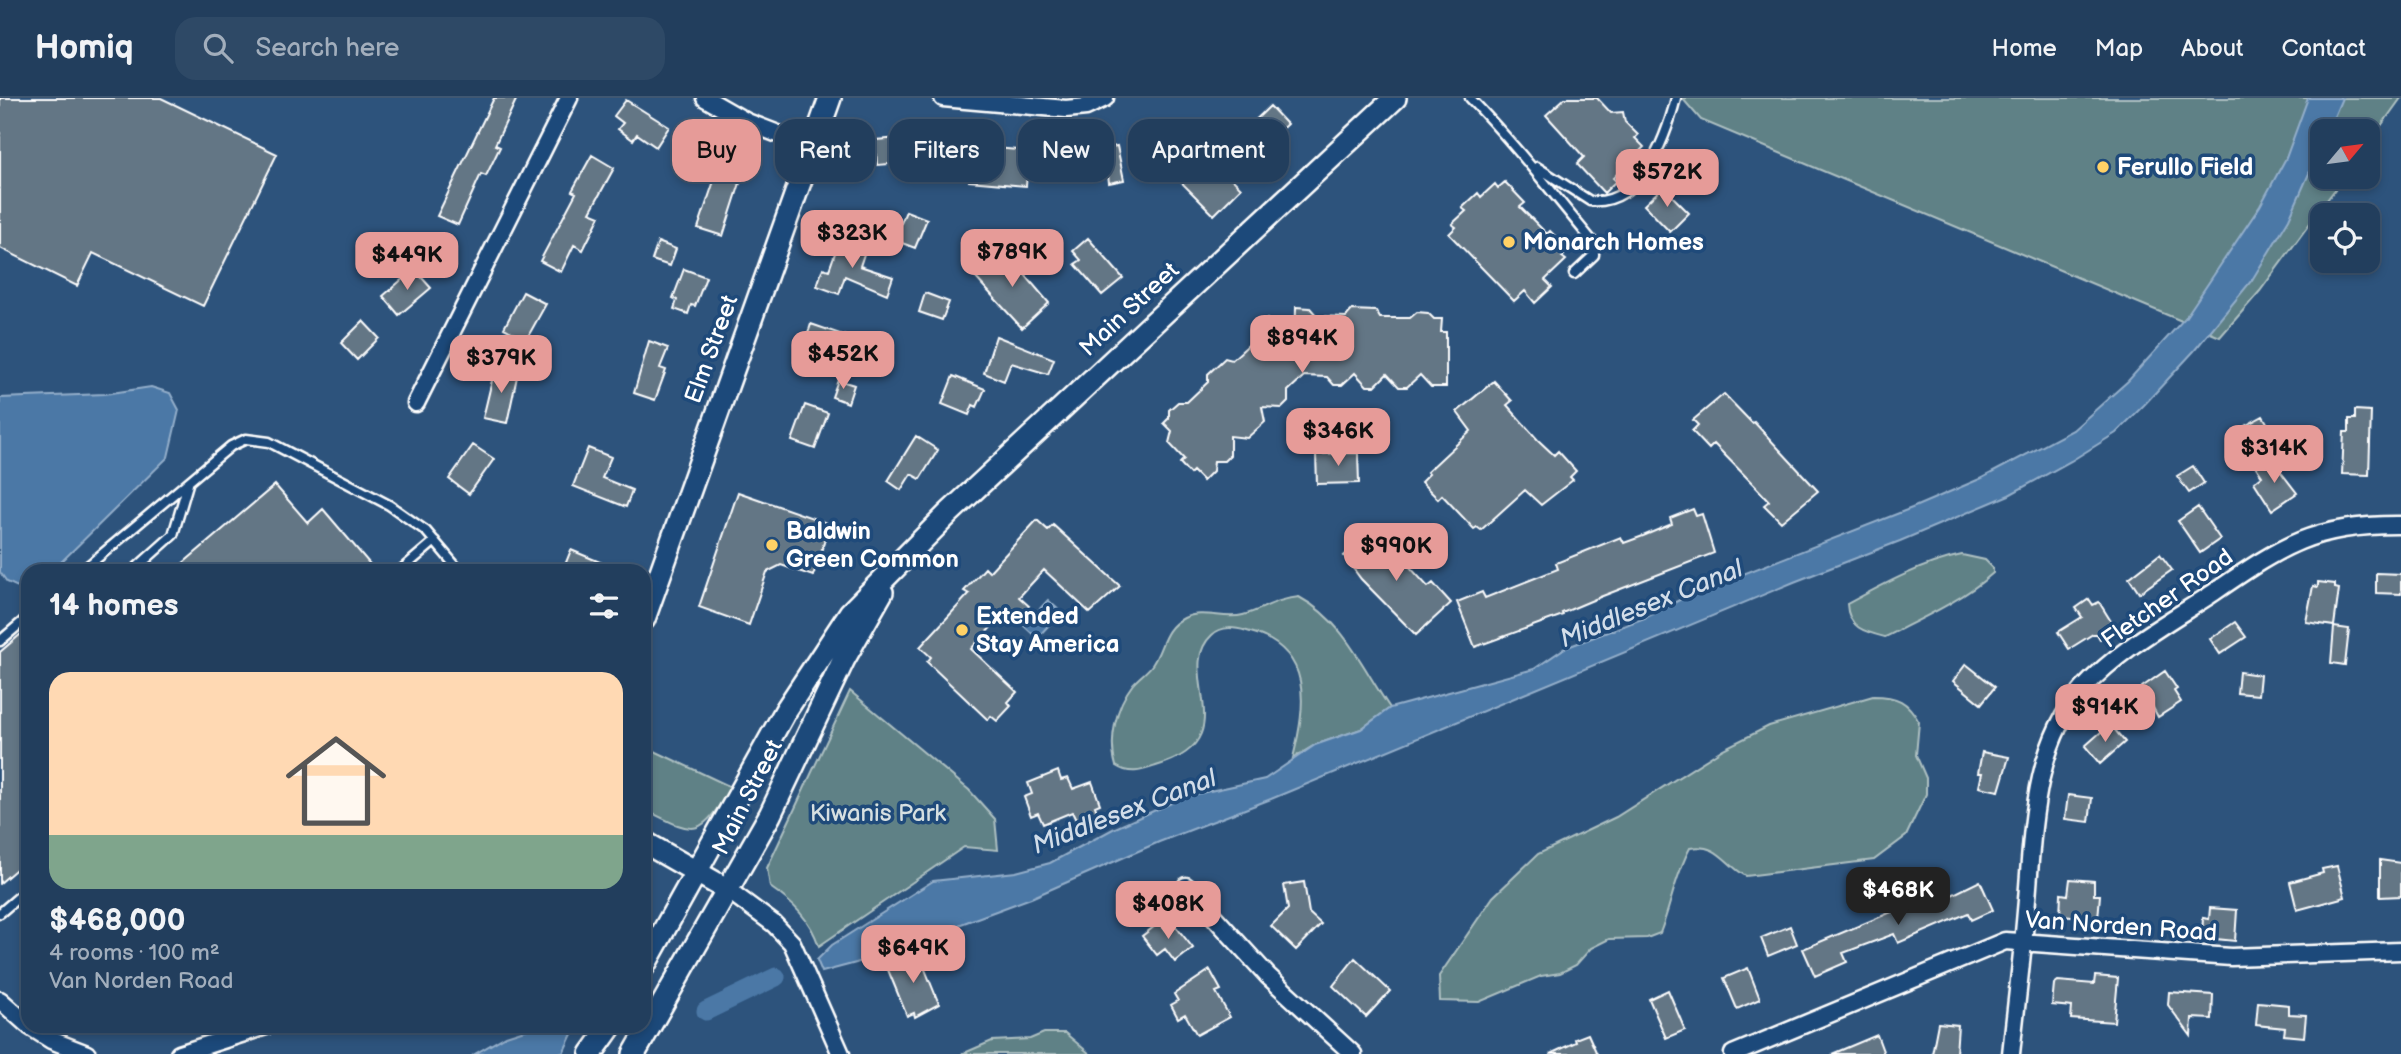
<!DOCTYPE html>
<meta charset="utf-8">
<style>
body{margin:0;font-family:"Balsamiq Sans",sans-serif;background:#2e4966;color:#f1f3f6;height:100vh;display:flex;flex-direction:column;font-size:26px;white-space:nowrap}
*{box-sizing:border-box;margin:0}
p{font-size:23px;color:#a2aebc}
.icon{flex:none;width:38px;height:38px;fill:none;stroke:currentColor;stroke-width:2;stroke-linecap:round;stroke-linejoin:round}
.map{position:relative;flex:1;overflow:hidden}
.side{position:absolute;left:21px;top:466px;width:630px;height:469px;display:flex;flex-direction:column;background:#223e5d;border-radius:21px;box-shadow:0 4px 10px #0003,0 0 0 2px #3f5772}
.side>*{flex:none}
.banner{position:absolute;left:672px;top:21px;width:665px;height:63px;display:flex;gap:14px}
.needle{width:46px;rotate:61deg}
.fabs{position:absolute;left:2310px;top:21px;display:grid;gap:14px}
.fabs a{display:grid;place-items:center;width:70px;height:70px;border-radius:14px;background:#223e5d;box-shadow:0 4px 10px #0003,0 0 0 2px #3f5772;font-size:35px}
.price{position:absolute;translate:-50% -60px;padding:0 16px;border-radius:14px;background:#e69b98;color:#111;font-size:23px;line-height:46px;filter:drop-shadow(0 2px 4px #0008)}
.price::after{content:'';position:absolute;left:50%;top:42px;width:21px;height:16px;margin-left:-10px;background:inherit;clip-path:polygon(0 0,100% 0,50% 100%)}
.price.active{background:#222;color:#fff}
ul{padding:0;list-style:none}
li{display:grid;align-content:center;gap:14px;height:371px;padding:0 28px}
li span{display:grid;place-items:center;height:217px;border-radius:21px;color:#555}
li>.icon{margin-inline-start:auto}
span .icon{width:126px;height:126px;fill:#fffc;stroke-width:1}
li b{font-size:30px}
h2{display:flex;justify-content:space-between;align-items:center;height:84px;padding:0 28px;font-size:30px}
.pill{padding:0 24px;border-radius:21px;background:#223e5d;box-shadow:0 4px 10px #0003,0 0 0 2px #3f5772;font-size:24px;line-height:63px}
.pill.active{background:#e69b98;color:#111}
header{display:flex;align-items:center;gap:42px;box-sizing:border-box;height:98px;padding:0 35px;background:#223e5d;border-bottom:2px solid #3f5772}
header strong{font-size:33px}
nav{display:flex;gap:38px;margin-inline-start:auto;font-size:24px}
.search{width:490px;height:63px;background:#2e4966;display:flex;align-items:center;gap:18px;box-sizing:border-box;padding:0 24px;border-radius:21px;color:#a2aebc;font-size:26px}
.map>svg:first-child{display:block}
.green{fill:#5e8186;stroke:#aec0c2;stroke-width:2}
.water{fill:#4b78a6;stroke:#93aeca;stroke-width:2}
.lines{fill:none;stroke-linecap:round;stroke-linejoin:round}
.canal{stroke:#4b78a6;stroke-width:19}
.building{fill:#647685;stroke:#fff;stroke-width:2}
.lane-casing{stroke:#fff;stroke-width:13}
.street-casing{stroke:#fff;stroke-width:21}
.secondary-casing{stroke:#fff;stroke-width:26}
.lane{stroke:#1f4a7a;stroke-width:8}
.street{stroke:#1f4a7a;stroke-width:16}
.secondary{stroke:#1f4a7a;stroke-width:21}
.poi-dot{fill:#ffd166;stroke:#1f4a7a;stroke-width:2.5}
.labels{text-anchor:middle;stroke-width:7;stroke-linejoin:round;paint-order:stroke}
.poi-label{font-size:24px;font-weight:bold;fill:#fff;stroke:#1f4a7a;text-anchor:start}
.street-label{font-size:24px;fill:#fff;stroke:#1f4a7a}
.park-label{font-size:24px;fill:#d7e0e1;stroke:#1f4a7a}
.water-label{font-size:26px;font-style:italic;fill:#d2dde9;stroke:#1f4a7a}
</style>
<header>
<strong>Homiq</strong>
<div class="search"><svg class="icon" aria-label="search" viewBox="0 0 24 24"><circle cx="10" cy="10" r="6"/><path d="M15 15l6 6"/></svg>Search here</div>
<nav><a>Home</a><a>Map</a><a>About</a><a>Contact</a></nav>
</header>
<div class="map">
<svg width="2401" height="956" viewBox="0 0 2401 956">
<rect width="100%" height="100%" fill="#2d537c"/>
<filter id="ink" filterUnits="userSpaceOnUse"><feTurbulence type="fractalNoise" baseFrequency=".0143" numOctaves="2"/><feDisplacementMap in="SourceGraphic" scale="14" xChannelSelector="R" yChannelSelector="G"/><feConvolveMatrix kernelMatrix="1 2 1 2 8 2 1 2 1" color-interpolation-filters="sRGB"/></filter>
<g filter="url(#ink)">
<path class="green" d="M1682,0H2401L2368,46V33H2322V79H2344L2260,193L2220,239L1701,22Z
M1962,457L1985,462L1993,470V475C1963,502 1921,521 1885,539C1865,534 1848,530 1847,506C1882,487 1922,465 1962,457Z
M1299,499C1344,523 1362,569 1390,610L1361,631L1315,647L1293,660C1306,607 1314,550 1247,533C1236,530 1222,527 1212,537C1172,574 1248,642 1156,668C1141,673 1130,677 1116,668C1108,642 1116,608 1133,586C1139,579 1147,574 1152,567C1164,550 1162,531 1184,520C1203,511 1224,522 1243,517C1265,511 1272,502 1299,499Z
M850,593L969,692L995,721L998,752L964,749L819,848C810,821 793,805 770,789L767,770Z
M1873,598C1897,598 1908,603 1919,624L1916,657L1926,680V696L1906,738L1874,762L1746,778C1724,766 1719,745 1690,750C1675,778 1671,807 1660,835L1647,840L1609,841L1591,850L1576,867L1560,875L1541,878L1479,904L1440,903L1439,878L1493,799L1538,756L1616,719L1723,651L1769,628Z
M644,648L731,689C699,742 696,737 644,711Z
M1044,935H1065L1090,956H962L992,943L1030,941Z"/>
<path class="water" d="M2308,0H2342L2328,33H2322V46L2289,121L2252,182L2194,253L2144,307L2116,335L2071,363L2009,397L1900,443L1794,484L1271,701L1159,744L1031,800L856,865L822,874L817,862L832,847L933,783L1016,774L1050,765L1113,731L1187,698L1265,681L1315,647L1361,631L1390,610L1534,571L1565,550L1647,519L1687,498L1912,410L1982,380L2073,332L2128,283L2185,220L2260,108L2286,60Z
M151,289L170,295L179,312L168,359L53,472H28V488L22,491L7,484L0,474V300L105,296Z
M1048,502L1061,514L1037,540L1024,528Z
M537,928H566L572,936L563,955L475,956L506,938Z"/>
<g class="lines">
<path class="canal" d="M706,913L776,879"/>
</g>
<path class="building" d="M0,0H161L277,56L203,208L93,155L77,188L0,150Z
M494,0H517L495,47L500,49L486,78L481,76L458,127L437,118Z
M1565,0H1597L1611,15L1623,14L1625,24L1638,37L1635,40L1644,49L1613,80L1616,83L1604,95L1577,66L1584,59L1546,17Z
M626,2L669,29L656,49L637,36L633,42L618,31L623,25L614,18Z
M1270,8L1287,26L1258,53L1241,36Z
M915,39L916,64L877,67L875,42Z
M973,48L1029,53L1026,88L969,83Z
M1117,48L1124,82L1109,85L1108,76L1083,81L1078,56Z
M592,57L614,70L590,114L600,118L583,152L574,147L561,174L540,163L576,95L572,93Z
M1209,64L1216,70L1218,67L1241,90L1214,117L1178,81L1188,70L1195,77Z
M716,77L740,85L723,138L698,130Z
M1505,84L1525,105L1520,109L1547,136L1550,133L1569,152L1562,159L1566,162L1545,182L1552,189L1535,205L1525,193L1514,203L1449,136L1456,129L1452,126L1466,113L1462,110L1478,95L1481,99L1495,86L1498,90Z
M1663,89L1689,115L1670,134L1644,107Z
M906,113L927,121L915,150L894,142Z
M1088,140L1123,180L1102,197L1075,166L1081,162L1073,153Z
M840,141L866,150L860,168L893,179L887,196L845,178L839,196L817,188L823,170L829,172Z
M658,144L676,151L670,168L652,162Z
M1004,152L1049,205L1022,230L975,179Z
M414,171L431,190L399,217L383,198Z
M684,171L706,179L695,208L691,207L688,216L674,211L677,202L673,200Z
M523,194L546,206L526,242L504,230Z
M925,195L949,204L942,222L919,214Z
M1296,209L1310,210L1317,218L1346,219L1352,212L1376,213L1380,220H1410L1417,214L1428,215L1434,221H1442L1441,234H1446V289H1431L1420,277L1407,289H1399L1387,276L1375,288H1367L1355,275L1342,287H1334L1327,279L1304,278L1288,293V304L1282,310L1262,309L1265,324L1247,340L1230,338V357L1224,363H1214L1213,373L1203,383L1193,373L1190,376L1180,365L1184,361L1169,345L1172,333L1164,325L1169,320V312L1178,304H1187L1208,284V276L1225,260L1232,262L1256,240V231L1267,221L1295,252Z
M363,223L379,240L357,262L341,245Z
M811,226L849,239L840,264L826,259L828,253L805,245Z
M996,238L1054,261L1048,276L1011,265L1004,283L984,275Z
M649,243L668,250L660,270L666,272L655,302L634,295Z
M495,270L518,274L507,325L483,320Z
M953,278L985,291L977,309L973,307L969,317L942,306Z
M838,282L854,287L848,305L832,299Z
M1494,283L1512,303L1507,307L1538,342L1554,357L1558,353L1576,373L1570,379L1573,382L1541,407L1525,392L1481,432L1477,429L1474,431L1442,397L1438,401L1421,384L1429,376L1427,374L1471,333L1457,314Z
M1724,296L1752,325L1754,324L1818,393L1781,424L1764,407L1769,403L1755,388L1714,346L1709,351L1692,333L1698,327L1693,322Z
M805,307L828,315L815,351L792,343Z
M2355,312L2371,313L2369,377L2342,376L2344,334H2349V321H2355Z
M2263,318L2273,335L2255,345L2245,328Z
M916,338L938,352L920,381L911,376L901,392L888,383Z
M473,347L494,361L469,396L449,381Z
M588,350L611,359L602,380L632,392L626,409L573,388Z
M1358,355L1359,385L1317,386L1316,356Z
M2270,360L2297,395L2272,412L2254,384L2262,378L2256,369Z
M2193,368L2204,385L2189,395L2177,378Z
M275,387L308,425L323,411L375,472H175Z
M738,394L830,426L813,478L781,467L767,474L749,527L699,509Z
M2198,409L2220,441L2200,455L2178,423Z
M1693,411L1696,418L1702,416L1714,455L1600,499L1562,515L1563,517L1475,549L1457,504L1482,494L1485,500L1558,471L1556,465L1621,439L1624,445L1643,438L1672,426L1670,420Z
M1037,422L1048,432L1053,427L1120,488L1090,515L1044,472L1019,499L1029,508L1019,519L1009,510L971,551L1017,594L1008,604L1011,608L997,623L991,618L988,622L927,564L931,559L920,549L969,496L964,493L985,470L989,474Z
M1371,433L1376,438L1379,435L1428,489L1433,485L1451,505L1416,537L1361,481L1344,458Z
M571,452L619,472H563Z
M2160,456L2172,472L2139,495L2129,480Z
M2376,475L2401,476V496L2376,495Z
M2318,484L2335,486V490L2339,491L2334,528L2306,524L2313,488L2318,489Z
M2089,501L2093,507L2099,504L2112,525L2109,527L2113,533L2100,541L2097,536H2093L2069,551L2058,534L2082,519L2076,510Z
M2235,524L2246,539L2220,556L2210,541Z
M2334,529L2349,531L2345,567L2331,565Z
M28,530V761L0,785V554Z
M1966,566L1995,589L1981,606L1953,583Z
M2165,573L2177,591L2174,593L2181,604L2158,619L2142,589Z
M2239,574L2260,577L2258,597L2237,595Z
M2110,626L2125,644L2100,666L2085,648Z
M1982,654L2009,659L1999,693L1979,689L1982,675H1978Z
M1058,673L1061,682L1068,680L1073,691L1092,684L1100,706L1095,708L1097,714L1076,722L1072,714L1043,726L1038,715L1031,718L1024,699L1032,696L1028,685Z
M2068,697L2092,700L2089,724L2065,721Z
M2380,762L2401,765V798L2380,799Z
M2337,768L2345,799L2297,812L2290,784L2323,775L2322,771Z
M2070,781L2094,783V797H2100L2098,821L2060,818L2061,796L2068,797Z
M1980,783L1993,812L1971,822L1968,815L1898,845L1894,836L1843,855L1847,864L1815,878L1803,851L1901,810L1904,816L1918,810L1919,813Z
M1304,784L1309,815L1321,826L1296,852L1271,828L1288,811L1284,787Z
M2210,810L2237,812L2235,843L2216,841V837L2202,836L2203,820L2209,821Z
M1159,825L1164,832L1173,825L1193,850L1175,864L1165,851L1157,857L1142,838Z
M1790,828L1797,846L1768,858L1761,840Z
M918,854L939,906L915,919L914,915L907,918L886,867Z
M1355,860L1390,893L1366,919L1333,888Z
M1748,870L1760,901L1737,911L1724,880Z
M1210,872L1221,892L1216,894L1230,919L1197,937L1185,916L1178,920L1171,907L1178,903L1174,896Z
M2095,878L2118,880L2114,924L2071,921L2072,909L2052,907L2054,886L2058,883L2094,886Z
M1668,892L1685,932L1666,940L1649,901Z
M2169,894L2213,897L2212,921L2192,920L2191,938L2168,907Z
M2258,904L2289,907V916L2306,917L2304,939L2284,937L2285,930L2256,927Z
M1938,925L1958,927L1956,956H1932Z
M1588,936L1597,956H1550L1576,944L1575,941Z
M1877,937L1884,956H1832Z"/>
<g class="lines">
<defs>
<path id="lane" d="M1470,0C1515,46 1553,96 1594,145V157L1574,176
M1537,69L1590,103C1642,108 1666,39 1676,0
M83,472L231,348L246,341L269,344L389,407L426,433L459,472
M134,472L173,437L188,386
M401,472L435,443
M0,543L28,519
M0,815L28,791"/>
<path id="street" d="M705,0L747,24L812,49
M943,0L1066,11L1086,9L1105,0
M416,305L569,0
M1186,788L1268,878L1353,956
M728,792L774,826L792,845L841,956
M0,902L28,927
M29,928L51,942L87,956
M179,956L266,928
M1733,956L2005,843L2231,859L2401,853
M2011,956C2016,908 2022,861 2026,813C2033,739 2031,650 2083,591C2117,553 2165,526 2207,499C2279,450 2310,426 2401,427"/>
<path id="secondary" d="M644,521L830,0
M644,744L728,792
M644,868L786,612L850,515L948,416L1395,0
M591,956L611,928
M634,956L770,717L844,561L882,494"/>
</defs>
<use href="#lane" class="lane-casing"/>
<use href="#street" class="street-casing"/>
<use href="#secondary" class="secondary-casing"/>
<use href="#lane" class="lane"/>
<use href="#street" class="street"/>
<use href="#secondary" class="secondary"/>
</g>
</g>
<g class="poi-dot">
<circle cx="2103" cy="69" r="7"/>
<circle cx="1509" cy="144" r="7"/>
<circle cx="772" cy="447" r="7"/>
<circle cx="962" cy="532" r="7"/>
</g>
<g class="labels">
<g class="poi-label">
<text x="2117" y="77">Ferullo Field</text>
<text x="1523" y="152">Monarch Homes</text>
<text x="786" y="441">Baldwin<tspan x="786" dy="28">Green Common</tspan></text>
<text x="976" y="526">Extended<tspan x="976" dy="28">Stay America</tspan></text>
</g>
<g class="street-label">
<text transform="translate(1129 211) rotate(-43)" y="8">Main Street</text>
<text transform="translate(711 251) rotate(-70)" y="8">Elm Street</text>
<text transform="translate(2167 500) rotate(-35)" y="8">Fletcher Road</text>
<text transform="translate(747 699) rotate(-63)" y="8">Main Street</text>
<text transform="translate(2121 828) rotate(4)" y="8">Van Norden Road</text>
</g>
<g class="park-label">
<text x="878" y="723">Kiwanis Park</text>
</g>
<g class="water-label">
<text transform="translate(1651 505) rotate(-22)" y="9">Middlesex Canal</text>
<text transform="translate(1124 713) rotate(-21)" y="9">Middlesex Canal</text>
</g>
</g>
</svg>
<div class="fabs">
<a><svg class="needle" viewBox="-14 -14 28 28"><path d="M0-13l5 13h-10z" fill="#e53935"/><path d="M0 13l5-13h-10z" fill="#a2aebc"/></svg></a>
<a><svg class="icon" aria-label="locate" viewBox="0 0 24 24"><circle cx="12" cy="12" r="6"/><path d="M12 2v4M12 18v4M2 12h4M18 12h4"/></svg></a>
</div>
<b class="price" style="left:1667px;top:111px">$572K</b>
<b class="price" style="left:852px;top:172px">$323K</b>
<b class="price" style="left:1012px;top:191px">$789K</b>
<b class="price" style="left:407px;top:194px">$449K</b>
<b class="price" style="left:1302px;top:277px">$894K</b>
<b class="price" style="left:843px;top:293px">$452K</b>
<b class="price" style="left:501px;top:297px">$379K</b>
<b class="price" style="left:1338px;top:370px">$346K</b>
<b class="price" style="left:2274px;top:387px">$314K</b>
<b class="price" style="left:1396px;top:485px">$990K</b>
<b class="price" style="left:2105px;top:646px">$914K</b>
<b class="price active" style="left:1898px;top:829px">$468K</b>
<b class="price" style="left:1168px;top:843px">$408K</b>
<b class="price" style="left:913px;top:887px">$649K</b>
<div class="banner">
<a class="pill active">Buy</a>
<a class="pill">Rent</a>
<a class="pill">Filters</a>
<a class="pill">New</a>
<a class="pill">Apartment</a>
</div>
<section class="side">
<h2>14 homes<svg class="icon" aria-label="filters" viewBox="0 0 24 24"><path d="M4 7h16M4 17h16"/><circle cx="9" cy="7" r="2"/><circle cx="15" cy="17" r="2"/></svg></h2>
<ul>
<li><span style="background:linear-gradient(#ffd9b3 75%,#7fa58c 0)"><svg class="icon" aria-label="home" viewBox="0 0 24 24"><path d="M3 11l9-7 9 7M6 9v11h12V9"/></svg></span><div><b>$468,000</b><p>4 rooms · 100 m²</p><p>Van Norden Road</p></div></li>
</ul>
</section>
</div>
